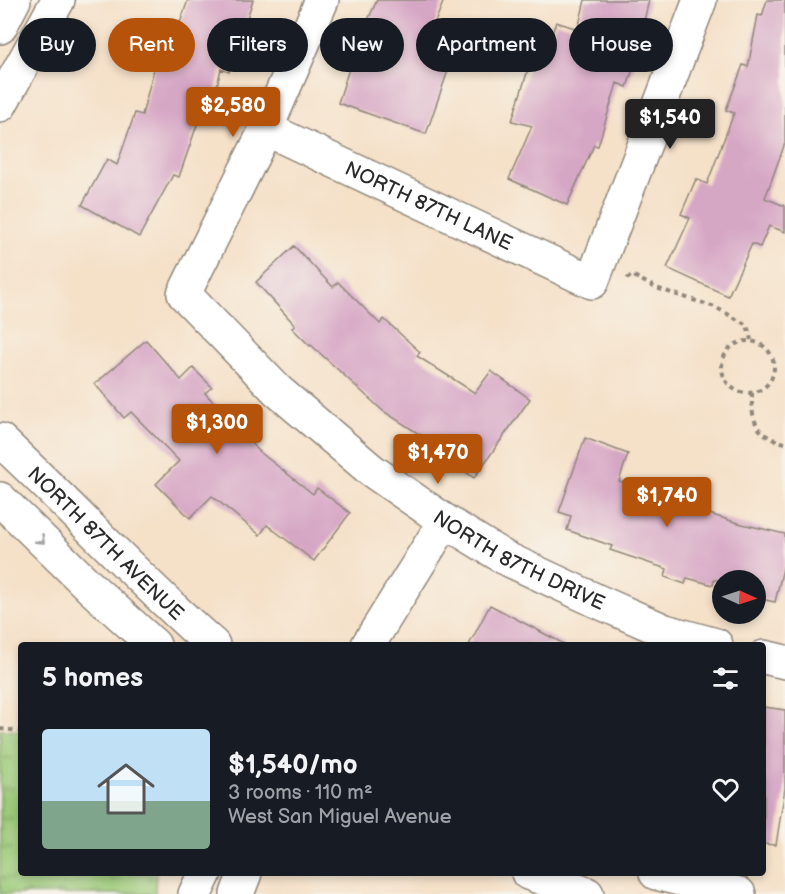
<!DOCTYPE html>
<meta charset="utf-8">
<style>
body{margin:0;font-family:"Balsamiq Sans",sans-serif;background:#242831;color:#f1f3f6;height:100vh;display:flex;flex-direction:column;font-size:22px;white-space:nowrap}
*{box-sizing:border-box;margin:0}
p{font-size:20px;color:#9ea1a6}
.icon{flex:none;width:33px;height:33px;fill:none;stroke:currentColor;stroke-width:2;stroke-linecap:round;stroke-linejoin:round}
.map{position:relative;flex:1;overflow:hidden}
.panel{position:absolute;left:18px;top:642px;width:748px;height:234px;display:flex;flex-direction:column;background:#171b24;border-radius:6px;box-shadow:0 3px 9px #0003}
.panel>*{flex:none}
.top-card{position:absolute;left:18px;top:18px;width:750px;height:54px;display:flex;gap:12px}
.needle{width:39px;rotate:93deg}
.fabs{position:absolute;left:712px;top:570px;display:grid;gap:12px}
.fabs a{display:grid;place-items:center;width:54px;height:54px;border-radius:50%;background:#171b24;box-shadow:0 3px 9px #0003;font-size:30px}
.price{position:absolute;translate:-50% -51px;padding:0 14px;border-radius:6px;background:#b45309;color:#fff;font-size:20px;line-height:39px;filter:drop-shadow(0 2px 3px #0008)}
.price::after{content:'';position:absolute;left:50%;top:36px;width:18px;height:14px;margin-left:-9px;background:inherit;clip-path:polygon(0 0,100% 0,50% 100%)}
.price.current{background:#222;color:#fff}
ul{padding:0;list-style:none}
li{display:flex;align-items:center;gap:18px;height:150px;padding:0 24px}
li span{display:grid;place-items:center;flex:none;width:168px;height:120px;border-radius:6px;color:#555}
li>.icon{margin-inline-start:auto}
span .icon{width:72px;height:72px;fill:#fffc;stroke-width:1}
li b{font-size:26px}
h2{display:flex;justify-content:space-between;align-items:center;height:72px;padding:0 24px;font-size:26px}
.tag{padding:0 21px;border-radius:27px;background:#171b24;box-shadow:0 3px 9px #0003;font-size:21px;line-height:54px}
.tag.current{background:#b45309;color:#fff}
.map>svg:first-child{display:block}
.park{fill:url(#park-tufts);stroke:#647a52;stroke-width:1.5}
.building{fill:#d6a6c5}
.lines{fill:none;stroke-linecap:round;stroke-linejoin:round}
.minor-casing{stroke:#90867a;stroke-width:36}
.path{stroke:#90867a;stroke-width:4;stroke-dasharray:4.5 4.5;stroke-linecap:butt}
.minor{stroke:#fff;stroke-width:33}
.oneway{stroke:#a0a0a0}
.labels{text-anchor:middle;stroke-width:4.5;stroke-linejoin:round;paint-order:stroke}
.street-label{font-size:20px;fill:#2b2b2b;stroke:#f7f3e8}
</style>
<div class="map">
<svg width="785" height="894" viewBox="0 0 785 894">
<defs>
<pattern id="park-tufts" width="24" height="20" patternUnits="userSpaceOnUse" patternTransform="scale(1.5)"><rect width="24" height="20" fill="#9cca79"/><path d="M3 7l-1-3M5 7V3M7 7l1-3M15 17l-1-3M17 17v-4M19 17l1-3" fill="none" stroke="#7fa463"/></pattern>
</defs>
<rect width="100%" height="100%" fill="#f7f3e8"/>
<filter id="ink" filterUnits="userSpaceOnUse"><feTurbulence type="fractalNoise" baseFrequency=".0167" numOctaves="2"/><feDisplacementMap in="SourceGraphic" scale="12" xChannelSelector="R" yChannelSelector="G"/><feConvolveMatrix kernelMatrix="1 2 1 2 8 2 1 2 1" color-interpolation-filters="sRGB"/></filter>
<filter id="wash" filterUnits="userSpaceOnUse"><feTurbulence type="fractalNoise" baseFrequency=".008" numOctaves="4" result="noise"/><feDisplacementMap in="SourceGraphic" scale="24" xChannelSelector="R" yChannelSelector="G"/><feGaussianBlur stdDeviation="1.35" result="paint"/><feColorMatrix in="noise" values="0 0 0 0 0 0 0 0 0 0 0 0 0 0 0 0 0 1.4 0 .05"/><feComposite in="paint" operator="in"/></filter>
<g filter="url(#wash)">
<rect width="100%" height="100%" fill="#f5e0c8"/>
<path class="park" d="M0,730L21,731V873H156L155,894H0Z"/>
<g id="blocks">
<path class="building" d="M188,0H253L229,72L221,69L208,122L199,119L179,177L173,175L139,237L82,205L107,159L117,165L135,113L142,115L156,61L166,63Z
M377,0H444L433,27L459,39L426,134L338,103L357,44Z
M585,0H649L637,50L639,51L627,87L617,83L598,146L594,145L567,205L509,179L532,126L512,121L536,44L547,48L556,22L578,29Z
M767,0H785V143L765,198L785,206V232L769,226L760,247L752,244L728,296L667,268L690,218L681,214L696,179L707,184L734,113L726,110L743,65L748,67L758,15L762,16Z
M294,246L333,287L338,282L380,324L384,319L420,352L417,356L475,393L491,371L530,399L474,478L435,450L438,446L383,411L311,345L310,346L292,328L295,325L256,282Z
M146,340L181,380L193,368L212,387L205,393L220,409L219,411L261,453L313,494L317,488L350,513L314,561L267,525L260,535L212,496L190,518L156,484L179,461L131,412L124,418L95,384Z
M585,438L628,454L619,481L676,499L674,503L738,523L785,534V560L775,602L756,598V580H714L713,585L687,578L685,584L665,577L667,569L610,550L612,546L567,530L571,516L559,512Z
M490,605L566,645H469Z
M764,707L785,710V788L776,845L764,844Z"/>
</g>
</g>
<g filter="url(#ink)">
<use href="#blocks" fill-opacity="0" stroke="#90867a" stroke-width="1.5"/>
<g class="lines">
<defs>
<g id="minor">
<path id="s1" d="M322,0L266,129L184,294L278,391L371,470L445,521L505,558L597,601L665,631L716,645"/>
<path d="M0,27L14,0"/>
<path d="M0,105L58,0"/>
<path id="s2" d="M266,129L592,282L700,0"/>
<path id="s3" d="M0,440C72,507 139,580 213,645"/>
<path d="M0,499L91,588L154,645"/>
<path d="M368,645L445,521"/>
<path d="M764,657L785,662"/>
<path d="M528,873L587,894"/>
<path d="M656,873L739,894"/>
<path d="M195,894L205,873"/>
<path d="M237,894L245,873"/>
</g>
</defs>
<use href="#minor" class="minor-casing"/>
<path class="path" d="M627,279L632,275L656,288L715,307L747,325L751,340
M722 367a26 26 0 1 1 52 0a26 26 0 1 1-52 0Z
M752,393C751,421 756,436 785,443
M0,729L21,731"/>
<use href="#minor" class="minor"/>
</g>
<defs><path id="oneway-chevron" d="M-2-3.5L2.5 0L-2 3.5" fill="none" stroke-width="1.6" stroke-linecap="round" stroke-linejoin="round" transform="scale(1.5)"/></defs>
<use class="oneway" href="#oneway-chevron" transform="translate(41 540) rotate(44)"/>
</g>
<g class="labels">
<g class="street-label">
<text dy="7" stroke="none"><textPath href="#s2" startOffset="180">NORTH 87TH LANE</textPath></text>
<text dy="7" stroke="none"><textPath href="#s3" startOffset="148">NORTH 87TH AVENUE</textPath></text>
<text dy="7" stroke="none"><textPath href="#s1" startOffset="756">NORTH 87TH DRIVE</textPath></text>
</g>
</g>
</svg>
<div class="fabs">
<a><svg class="needle" viewBox="-14 -14 28 28"><path d="M0-13l5 13h-10z" fill="#e53935"/><path d="M0 13l5-13h-10z" fill="#9ea1a6"/></svg></a>
</div>
<b class="price" style="left:233px;top:138px">$2,580</b>
<b class="price current" style="left:670px;top:150px">$1,540</b>
<b class="price" style="left:217px;top:455px">$1,300</b>
<b class="price" style="left:438px;top:485px">$1,470</b>
<b class="price" style="left:667px;top:528px">$1,740</b>
<div class="top-card">
<a class="tag">Buy</a>
<a class="tag current">Rent</a>
<a class="tag">Filters</a>
<a class="tag">New</a>
<a class="tag">Apartment</a>
<a class="tag">House</a>
</div>
<section class="panel">
<h2>5 homes<svg class="icon" aria-label="filters" viewBox="0 0 24 24"><path d="M4 7h16M4 17h16"/><circle cx="9" cy="7" r="2"/><circle cx="15" cy="17" r="2"/></svg></h2>
<ul>
<li><span style="background:linear-gradient(#bfe0f5 60%,#7fa58c 0)"><svg class="icon" aria-label="home" viewBox="0 0 24 24"><path d="M3 11l9-7 9 7M6 9v11h12V9"/></svg></span><div><b>$1,540/mo</b><p>3 rooms · 110 m²</p><p>West San Miguel Avenue</p></div><svg class="icon" aria-label="heart" viewBox="0 0 24 24"><path d="M12 20l-8-8c-3-5 5-10 8-4 3-6 11-1 8 4z"/></svg></li>
</ul>
</section>
</div>
